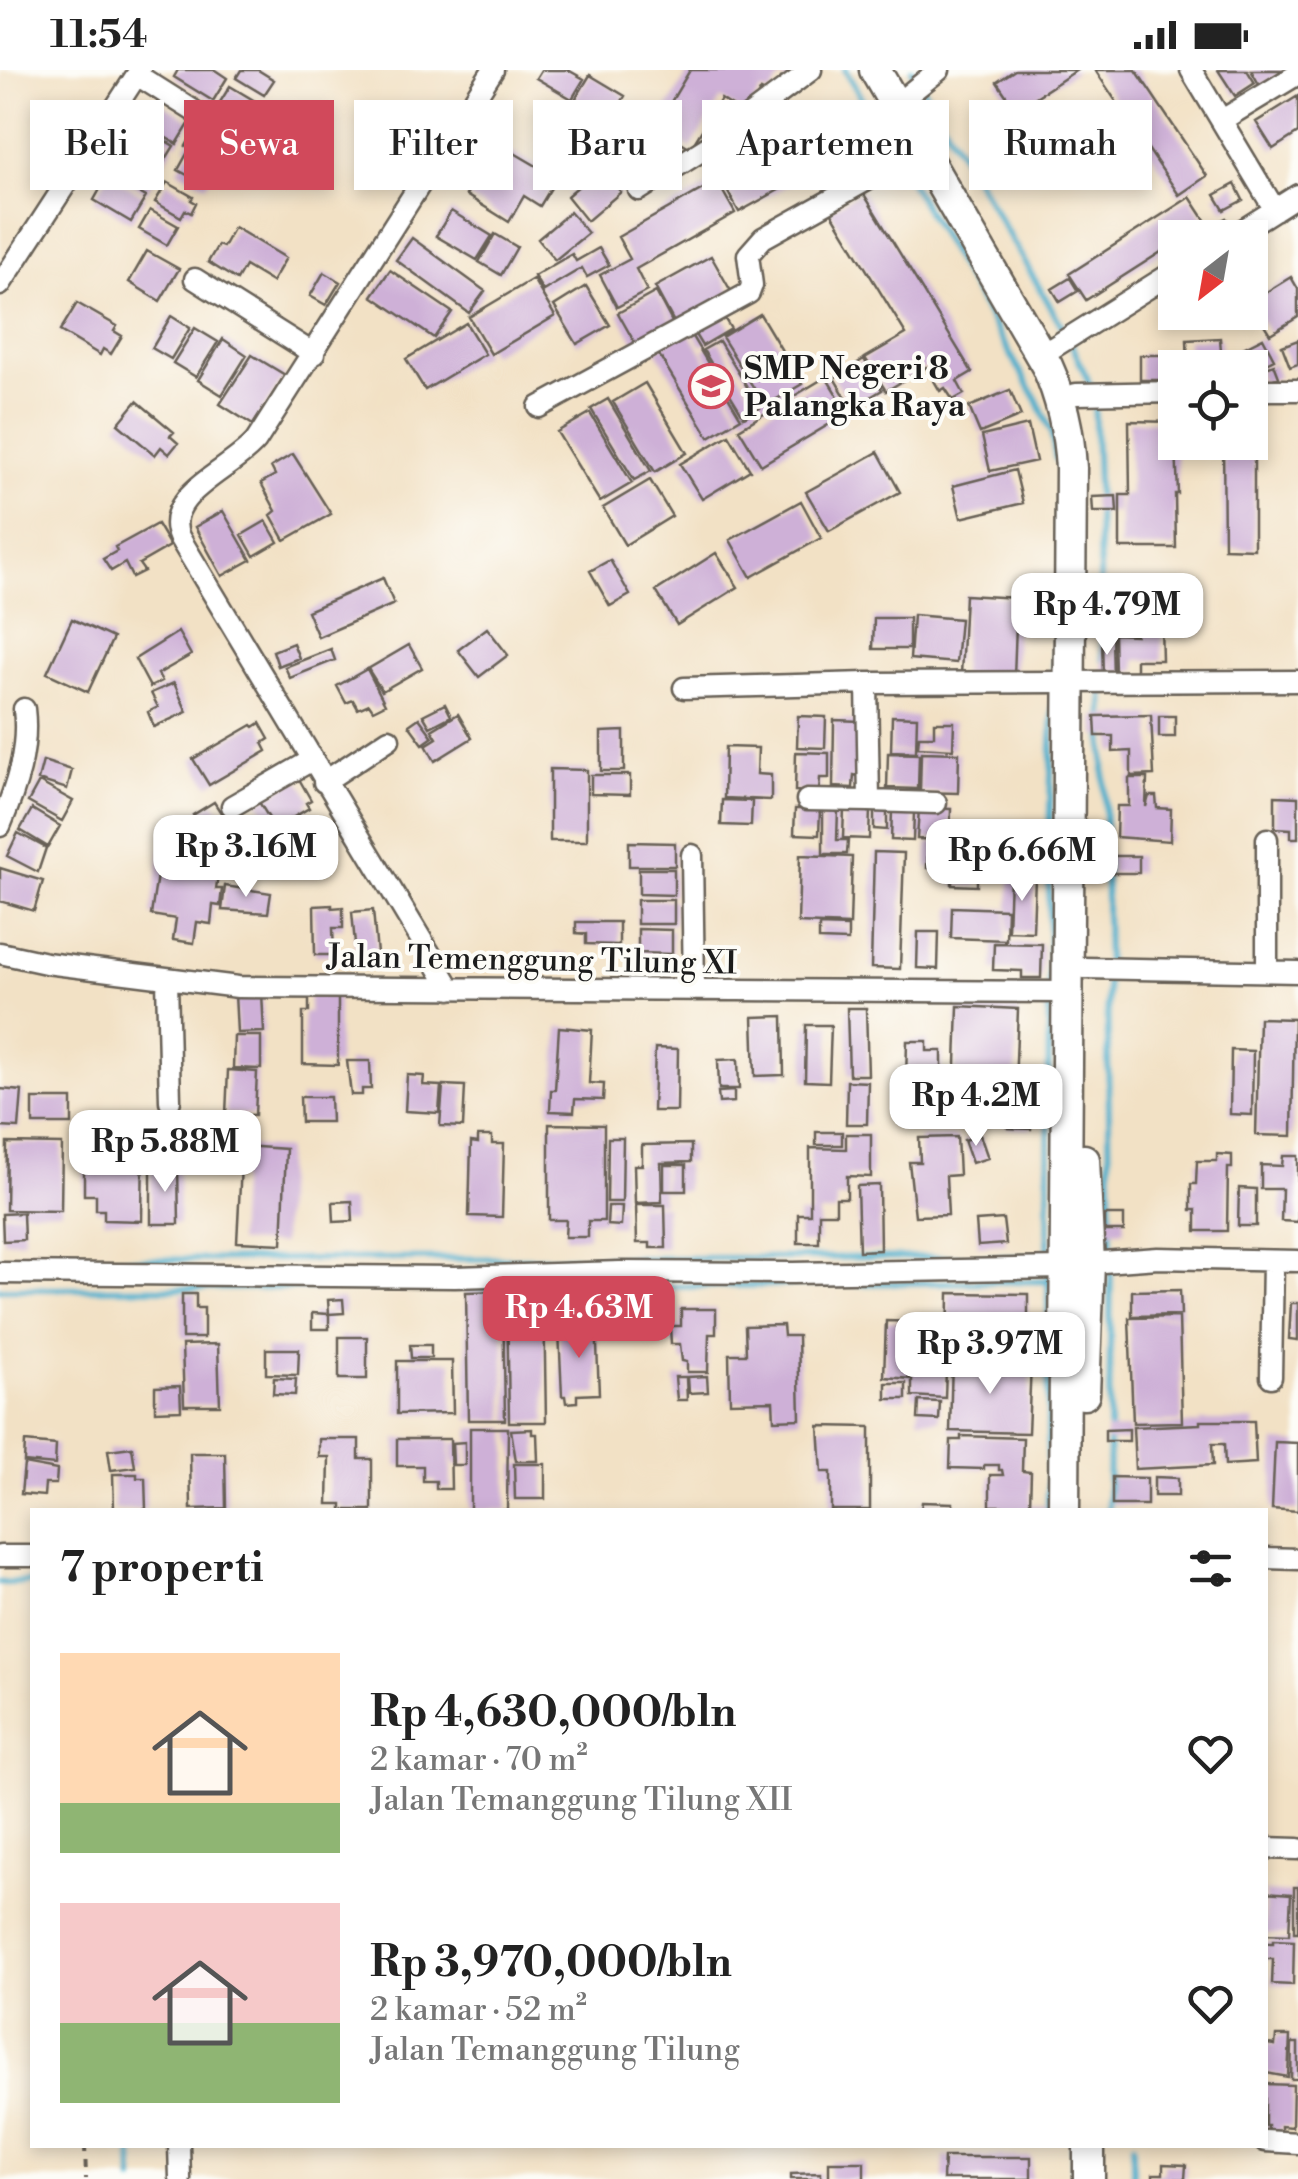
<!DOCTYPE html>
<html lang="id">
<meta charset="utf-8">
<style>
body{margin:0;font-family:"Libre Bodoni",serif;background:#f6f6f6;color:#222;height:100vh;display:flex;flex-direction:column;font-size:38px;white-space:nowrap}
*{box-sizing:border-box;margin:0}
p{font-size:32px;color:#767676}
.icon{flex:none;width:55px;height:55px;fill:none;stroke:currentColor;stroke-width:2;stroke-linecap:round;stroke-linejoin:round}
.map{position:relative;flex:1;overflow:hidden}
.drawer{position:absolute;left:30px;top:1438px;width:1238px;height:640px;display:flex;flex-direction:column;background:#fff;border-radius:0px;box-shadow:0 5px 15px #0003}
.drawer>*{flex:none}
.top-card{position:absolute;left:30px;top:30px;width:1240px;height:90px;display:flex;gap:20px}
.needle{width:65px;rotate:211deg}
.tools{position:absolute;left:1158px;top:150px;display:grid;gap:20px}
.tools a{display:grid;place-items:center;width:110px;height:110px;border-radius:0px;background:#fff;box-shadow:0 5px 15px #0003;font-size:50px}
.price{position:absolute;translate:-50% -85px;padding:0 22px;border-radius:20px;background:#fff;color:#222;font-size:32px;line-height:65px;filter:drop-shadow(0 2px 5px #0008)}
.price::after{content:'';position:absolute;left:50%;top:60px;width:30px;height:22px;margin-left:-15px;background:inherit;clip-path:polygon(0 0,100% 0,50% 100%)}
.price.current{background:#d1495b;color:#fff}
ul{padding:0;list-style:none}
li{display:flex;align-items:center;gap:30px;height:250px;padding:0 30px}
li span{display:grid;place-items:center;flex:none;width:280px;height:200px;border-radius:0px;color:#555}
li>.icon{margin-inline-start:auto}
span .icon{width:120px;height:120px;fill:#fffc;stroke-width:1}
li b{font-size:42px}
h2{display:flex;justify-content:space-between;align-items:center;height:120px;padding:0 30px;font-size:42px}
.pill{padding:0 35px;border-radius:0px;background:#fff;box-shadow:0 5px 15px #0003;font-size:35px;line-height:90px}
.pill.current{background:#d1495b;color:#fff}
.status{display:flex;justify-content:space-between;align-items:center;height:70px;padding:0 50px;background:#fff;direction:ltr}
.status svg{height:28px;fill:currentColor}
.map>svg:first-child{display:block}
.lines{fill:none;stroke-linecap:round;stroke-linejoin:round}
.stream{stroke:#4dafcc;stroke-width:6}
.building{fill:#ceb0d7}
.street-casing{stroke:#676157;stroke-width:25}
.secondary-casing{stroke:#676157;stroke-width:35}
.path{stroke:#676157;stroke-width:4;stroke-dasharray:8 8;stroke-linecap:butt}
.street{stroke:#fff;stroke-width:20}
.secondary{stroke:#fff;stroke-width:30}
.labels{text-anchor:middle;stroke-width:8;stroke-linejoin:round;paint-order:stroke}
.poi-label{font-size:32px;font-weight:bold;fill:#1c1c1c;stroke:#fdfcf7;text-anchor:start}
.street-label{font-size:32px;fill:#1c1c1c;stroke:#fdfcf7}
</style>
<div class="status"><b>11:54</b><svg viewBox="0 0 49 12"><path d="M0 12V9h3v3zM5 12V6h3v6zM10 12V3h3v9zM15 12V0h3v12zM26 1h20v11H26zM47 4h2v5h-2z"/></svg></div>
<div class="map">
<svg width="1298" height="2109" viewBox="0 0 1298 2109">
<rect width="100%" height="100%" fill="#fdfcf7"/>
<filter id="ink" filterUnits="userSpaceOnUse"><feTurbulence type="fractalNoise" baseFrequency=".01" numOctaves="2"/><feDisplacementMap in="SourceGraphic" scale="20" xChannelSelector="R" yChannelSelector="G"/><feConvolveMatrix kernelMatrix="1 2 1 2 8 2 1 2 1" color-interpolation-filters="sRGB"/></filter>
<filter id="wash" filterUnits="userSpaceOnUse"><feTurbulence type="fractalNoise" baseFrequency=".0048" numOctaves="4" result="noise"/><feDisplacementMap in="SourceGraphic" scale="40" xChannelSelector="R" yChannelSelector="G"/><feGaussianBlur stdDeviation="2.25" result="paint"/><feColorMatrix in="noise" values="0 0 0 0 0 0 0 0 0 0 0 0 0 0 0 0 0 1.4 0 .05"/><feComposite in="paint" operator="in"/></filter>
<g filter="url(#wash)">
<rect width="100%" height="100%" fill="#f2e1c5"/>
<g class="lines">
<path class="stream" d="M845,0L1037,330L1051,362L1056,389
M912,0L1069,268L1094,324L1103,589
M1103,616L1111,1193L1108,1440
M0,1190L1047,1187
M0,1219L654,1217L1046,1211
M1048,1440L1049,770L1055,571
M0,1513L32,1512
M132,2075L133,2109
M1133,2075V2109
M1073,2109V2075"/>
</g>
<g id="blocks">
<path class="building" d="M178,0H215L227,8L213,31L174,7Z
M241,0H258L274,10L264,25L236,8Z
M541,0H568L584,9L572,29L536,8Z
M690,0H799L791,14L781,8L769,24L761,20L746,45L721,29L691,78L656,57Z
M1015,0H1077L1016,40L997,12Z
M1095,0H1136L1207,106L1179,125Z
M1218,0H1247L1255,13L1235,26Z
M1251,0H1285L1260,16Z
M590,5L625,26L609,54L573,33Z
M230,16L255,31L242,52L217,37Z
M1298,26V63L1273,79L1256,52Z
M158,31L191,51L177,74L144,55Z
M567,36L605,58L584,93L546,71Z
M822,49L842,85L739,142L719,106Z
M631,50L664,88L646,103L613,66Z
M199,53L231,75L226,83L222,81L217,90L212,92L186,76Z
M142,57L174,76L161,97L129,78Z
M124,80L159,100L146,122L111,102Z
M511,81L557,108L540,136L524,126L509,152L466,125L480,101L494,109Z
M188,82L212,96L207,103L212,106L206,115L178,100Z
M600,84L611,96L604,103L621,122L587,151L567,126L600,98L593,90Z
M108,105L146,127L131,152L94,130Z
M717,111L735,143L636,199L647,221L617,237L600,205L630,189L618,167Z
M167,112L193,127L191,130L196,133L191,143L185,140L181,147L155,132Z
M1235,114L1243,130L1224,140L1215,125Z
M862,121L972,302L957,311L964,324L953,330L945,318L940,321L926,297L886,321L865,288L906,264L830,140Z
M1190,127L1207,153L1184,168H1175V173L1086,230L1069,204Z
M150,140L178,156L167,175L139,159Z
M451,141L492,166L477,190L436,166Z
M570,142L588,163L555,190L538,169Z
M1226,148L1233,160L1220,168H1210L1205,159Z
M234,157L286,188L272,212L245,196L237,210L208,192L218,175L223,177Z
M495,164L517,177L501,205L479,192Z
M412,168L485,221L469,243L396,190Z
M599,178L609,195L587,207L582,198L543,221L534,206L572,184L576,191Z
M147,181L179,199L160,231L129,212Z
M1253,183L1262,201L1250,207V185Z
M711,186L732,223L675,254L655,217Z
M390,200L452,242L434,268L372,226Z
M324,202L340,212L326,235L310,226Z
M1291,207L1298,219V247L1270,264L1250,232Z
M1070,208L1078,221L1060,232L1052,219Z
M533,209L555,246L491,284L469,247Z
M586,216L610,255L577,274L554,236Z
M656,222L673,254L636,275L618,243Z
M77,233L117,256L114,261L122,266L111,284L103,279L100,285L60,261Z
M760,244L802,314L765,336L722,267Z
M171,246L190,258L171,289L152,278Z
M723,246L731,259L702,276L694,263Z
M466,253L485,284L425,320L406,289Z
M195,258L218,272L196,307L173,293Z
M688,260L741,348L709,367L656,280Z
M1220,268L1222,296L1188,298L1187,270Z
M1263,268L1274,289L1250,301V298H1238L1231,284Z
M223,269L247,285L222,325L198,310Z
M1298,270V294L1290,297L1282,276Z
M719,271L760,338L744,347L703,280Z
M252,285L285,305L253,355L220,334Z
M1140,285H1176L1175,310H1140Z
M864,289L882,320L852,338L834,308Z
M1274,294L1279,307L1263,313L1258,300Z
M826,307L848,343L761,395L739,359Z
M645,313L687,383L655,402L613,332Z
M1010,320L1021,346L980,363L969,337Z
M608,329L651,401L634,410L591,339Z
M137,331L174,362L170,366L178,373L169,384L161,377L155,385L118,354Z
M590,343L632,413L600,432L557,362Z
M1129,351L1175,352L1178,424H1175L1176,478H1120V425H1130Z
M1028,355L1036,391L990,401L982,366Z
M1250,357H1254V479L1224,478L1223,372H1250Z
M729,365L750,400L702,429L680,394Z
M878,382L900,422L829,461L806,422Z
M293,384L331,444L285,470L271,445L276,441L261,413L275,405L271,397Z
M1015,400L1023,433L961,448L953,416Z
M650,410L672,446L625,475L603,438Z
M1116,426L1117,442H1093L1092,427Z
M801,431L821,468L751,507L730,470Z
M223,441L251,490L222,506L195,457Z
M266,451L278,472L254,486L242,465Z
M157,454L170,476L139,494L144,501L132,507L125,493L111,501L103,489L117,481L115,477Z
M716,483L738,517L677,555L656,521Z
M610,490L630,525L610,536L590,501Z
M383,508L394,534L318,567L307,541Z
M1148,524H1177V555H1161L1162,590H1136V601L1115,602L1114,564L1137,565L1133,563V552H1148Z
M965,525L1017,528L1014,607L961,605Z
M913,545L960,549L956,593L910,589Z
M874,548H909V579H873Z
M72,549L113,568L88,622L47,603Z
M487,558L508,585L479,607L458,580Z
M178,562L191,585L158,604L162,611L150,617L135,589Z
M1102,567H1112L1113,609H1103Z
M293,573L299,588L278,596L273,581Z
M409,575L422,598L382,621L368,599Z
M331,579L335,590L290,608L285,597Z
M367,599L385,634L373,640L369,634L358,639L353,630L346,633L337,616Z
M174,613L187,642L154,657L148,642L158,637L151,623Z
M445,634L451,646L430,657L423,645Z
M458,644L472,668L435,691L426,675L437,668L432,660Z
M1151,645L1154,705L1131,706V681L1113,682V666H1096L1095,646Z
M798,646L826,647L825,678L797,677Z
M892,646L917,647L916,682L891,681Z
M1159,646H1175V667H1159Z
M419,648L433,667L423,674L409,655Z
M834,650L861,651L858,706L854,705L853,718L833,717Z
M934,652H954L953,679L918,677L919,666H934Z
M260,653L269,669L263,673L267,681L209,715L193,689L252,655L254,657Z
M624,661V701H601V662Z
M725,677L758,678L757,704L771,705V730L724,728Z
M796,682L829,683V708H820L819,722L795,721Z
M921,682L959,683L958,723L920,722Z
M888,683L919,684L918,719L887,718Z
M43,691L72,700L67,719L38,710Z
M550,699L587,700V771H550Z
M591,705H630V725L591,724Z
M1129,708H1147L1146,737L1149,726H1156L1157,738L1171,739L1170,771L1116,767L1117,736H1129Z
M299,709L311,730L306,733L309,738L275,758L259,732Z
M39,712L73,731L62,751L28,732Z
M1275,726L1298,727V768H1291V759L1275,758Z
M722,730L752,731L751,756L721,755Z
M214,732L238,769L217,782L193,745Z
M874,737H887V760L874,759Z
M823,738L838,739L837,770H848L847,784H823Z
M844,738L870,739L869,769L843,768Z
M919,738L951,739L950,770L917,769Z
M32,739L60,756L48,777L20,760Z
M795,739H820L819,765L794,764Z
M892,741L914,742L913,771L891,770Z
M308,761L319,783L275,804L265,782Z
M18,763L46,778L38,802L7,786Z
M953,767L1029,770L1028,803L952,800Z
M629,772L675,773V796H629Z
M928,773H948L947,798H927Z
M161,778L180,781L179,785L220,790L216,819H222L220,836L213,835L211,854L197,852L194,873L173,870L176,849L151,845Z
M874,782L904,783L900,899L871,898Z
M800,785L852,787L850,855L798,853Z
M1110,786H1139V803H1111Z
M0,798L43,811L34,841L0,831Z
M639,799H674V825L639,824Z
M952,803L977,804V816L952,815Z
M1010,806L1035,807L1033,862L1008,861Z
M225,816L271,823L268,843L222,840Z
M637,830H674V854H637Z
M332,835V838L343,837V858H333L334,885H315L314,836Z
M952,837L1007,839L1006,870L951,868Z
M373,840L377,884L356,885L352,842Z
M576,852H619V875L586,874V864L576,863Z
M819,856L848,857V871L819,870Z
M638,859L672,860V884L638,883Z
M918,862H939L938,899L917,898Z
M994,873L1042,874L1041,908H1022V901L993,900Z
M555,884L568,885V897H555Z
M262,923L264,962L237,963L235,924Z
M309,925H338V995L303,994V942H309Z
M958,936L1018,939L1014,1042L1032,1043L1031,1059L1008,1058V1053L954,1051Z
M847,938H866L868,1005H849Z
M783,946L784,1005L755,1006L753,947Z
M1259,948L1294,949L1292,1066L1256,1065Z
M806,955H831L829,1012L805,1011Z
M559,957L592,960L589,1013L604,1014L603,1030L575,1029L574,1042L550,1041L551,1020H555Z
M234,966H261V999L233,998Z
M907,971H927V981H942V1031H898V1010L906,1011Z
M655,978L678,979L677,1041H653Z
M1231,980L1253,981L1252,1045L1230,1044Z
M738,989L739,1019H719L718,990Z
M347,991H370L371,1019H362V1025H351Z
M228,1000L257,1002L255,1045L226,1044Z
M407,1005L424,1006L423,1015L441,1016L439,1043L405,1041Z
M847,1011L868,1012L867,1054H846Z
M443,1015L465,1016L463,1057L440,1056Z
M0,1019L22,1021L19,1058L0,1057Z
M734,1021V1032L719,1033L718,1022Z
M300,1027H330L331,1052H301Z
M33,1029H72V1054H33Z
M114,1047H144L145,1065H114Z
M549,1054L604,1055V1151H588V1167H565L566,1150H549Z
M816,1062H842V1075H816Z
M846,1064H871V1107L847,1106V1128H836V1143H819V1173H798V1144H810V1078L846,1079Z
M980,1065L988,1088L972,1093L964,1070Z
M478,1066H492V1074H504L502,1147L469,1146L471,1072L478,1073Z
M957,1067L959,1105L946,1106L948,1145L915,1146L909,1092H920L919,1068Z
M105,1068H143L142,1151L104,1150V1140H96V1125H84V1094H105Z
M608,1068H623L622,1132H607Z
M7,1073L62,1074L61,1141L6,1140Z
M691,1074V1092L661,1093L662,1132L635,1133L634,1095H642V1075Z
M242,1076L286,1079L282,1174L237,1172Z
M1217,1084L1232,1085V1098H1228L1227,1161H1196V1140H1191V1114H1196L1197,1091H1217Z
M1283,1086H1298V1152L1281,1151L1282,1119H1261V1095L1282,1096Z
M664,1095H686V1121H664Z
M151,1096H178L179,1154H151Z
M879,1115L880,1180L859,1181L857,1116Z
M1239,1118L1256,1119V1156H1238Z
M352,1131L353,1151L334,1152L333,1132Z
M636,1135H665L666,1178H650V1173H637Z
M608,1136H622L621,1156L607,1155Z
M23,1143L24,1170L3,1171L2,1144Z
M1105,1145H1124V1161H1105Z
M1003,1149L1006,1174L978,1176L976,1151Z
M1180,1220L1181,1245L1132,1246V1221Z
M503,1221L505,1350H468L466,1222Z
M949,1223L1028,1224V1287L948,1286Z
M182,1224H196V1238H204V1268H182Z
M544,1224L546,1352H509L507,1225Z
M343,1229L344,1243L329,1244L328,1230Z
M1291,1233H1298V1270L1289,1269Z
M681,1239H716V1264H709L708,1302H687V1292L682,1291L680,1274H671L670,1256H681Z
M312,1243L329,1244V1259H312Z
M1179,1247L1182,1352L1133,1353L1129,1248Z
M575,1251H596L599,1324L577,1325V1332L566,1333L565,1326H562L559,1261L575,1260Z
M886,1251L917,1252L916,1270L947,1271L945,1328L912,1326V1309L884,1307Z
M783,1255L784,1266H798L800,1349L774,1350L773,1331L730,1332L729,1284H746L745,1256Z
M339,1267H367V1309H339Z
M218,1274L220,1335H184L182,1275Z
M410,1275H431V1288H411Z
M266,1279H299L298,1305L266,1304Z
M952,1290L1031,1293L1028,1363L950,1361Z
M397,1291H452L453,1343L397,1344Z
M707,1306L708,1322L689,1323L688,1307Z
M675,1307H686L687,1330H677Z
M274,1308L296,1309L295,1325L273,1324Z
M886,1313H906V1329H886Z
M180,1316L181,1340L155,1341V1317Z
M919,1331L940,1332L939,1350L918,1349Z
M1200,1351H1254L1256,1393L1225,1395L1224,1374H1212L1213,1395L1135,1399L1133,1357L1200,1354Z
M819,1356L870,1357V1440H831V1402H822Z
M470,1358H508L507,1440H470Z
M532,1359V1364H537L538,1391H516L511,1360Z
M1129,1359V1371H1105V1360Z
M961,1366L1023,1368L1022,1401L1031,1402L1030,1435H1044V1440H1002V1436H990V1405H1003L1002,1400H999V1395H984V1399L950,1398L951,1370H961Z
M319,1369H359V1389H372V1440H342V1434H328L329,1387H319Z
M397,1369H450L451,1419H436V1411H423V1396H397Z
M25,1372L56,1375L55,1395L24,1392Z
M465,1372V1395H453L452,1373Z
M1275,1372L1298,1373V1441L1272,1439Z
M132,1377L135,1397L111,1400L108,1380Z
M190,1383H225L226,1438L191,1439Z
M24,1394L57,1400L56,1414H45L44,1426L21,1424Z
M514,1394H545V1429H515Z
M113,1404H137V1408H145L146,1439L114,1440Z
M1112,1407L1147,1408V1435H1112Z
M1154,1407L1178,1408V1426H1154Z
M922,1432L953,1433V1440H921Z
M1294,1817H1298V1862H1294Z
M1265,1822L1291,1824L1289,1865L1265,1864Z
M1273,1870L1294,1871L1293,1915L1272,1914L1273,1889H1265V1873H1273Z
M1276,1966H1290L1288,2007L1266,2003L1267,1974L1275,1975Z
M1292,1973H1298V2009H1291Z
M1265,2014L1293,2015L1292,2057L1281,2056V2061H1268V2056H1265Z
M944,2087H1031V2109H943Z
M829,2092H864V2109H829Z
M1163,2094L1186,2095L1185,2109H1153V2104H1163Z
M821,2103V2109H791V2104Z"/>
</g>
</g>
<g filter="url(#ink)">
<use href="#blocks" fill-opacity="0" stroke="#676157" stroke-width="2.5"/>
<g class="lines">
<defs>
<path id="street" d="M1191,0L1275,140
M137,5L251,77
M909,24L939,0
M1222,50L1298,4
M639,120L706,78L811,0
M1230,168L1298,125
M195,209L314,284
M0,215L140,0
M1054,277L1175,201
M1250,320H1298
M1076,324L1175,322
M539,337L749,223L752,215L748,185L763,168L921,80
M684,618L867,613L1298,611
M324,712L389,669
M807,730L869,731L867,613
M869,731L936,733
M232,736L312,690
M0,756C16,718 29,680 24,639
M692,785L694,920
M0,883L46,893L238,917L1067,922
M1084,898L1298,902
M1267,901V769
M167,910L170,1031
M451,919L179,467C161,425 232,400 256,371L493,0
M1089,1193L1158,1188L1298,1191
M0,1203L455,1207L620,1202L793,1203L1064,1198
M1271,1307L1273,1191
M0,1486H32
M1265,1488L1298,1489
M1265,1778L1298,1779
M1265,2071L1298,2073
M179,2075L180,2109"/>
<path id="secondary" d="M875,0L1047,296C1062,329 1069,363 1071,398L1064,1440
M1084,1324L1089,1193L1084,1090
M1089,2109V2075"/>
</defs>
<use href="#street" class="street-casing"/>
<use href="#secondary" class="secondary-casing"/>
<path class="path" d="M85,2075L86,2109"/>
<use href="#street" class="street"/>
<use href="#secondary" class="secondary"/>
</g>
</g>
<defs>
<symbol id="school-ring" viewBox="-11 -11 22 22"><circle r="9.5" fill="#fdfcf7" stroke="#d1495b" stroke-width="1.5"/><path d="M0-5L7-2L0 1L-7-2ZM-4 1L0 2.5L4 1V4Q0 6-4 4Z" fill="#d1495b"/></symbol>
</defs>
<g fill-rule="evenodd">
<use href="#school-ring" x="686" y="291" width="50" height="50"/>
</g>
<g class="labels">
<g class="poi-label">
<text x="744" y="309">SMP Negeri 8<tspan x="744" dy="37">Palangka Raya</tspan></text>
</g>
<g class="street-label">
<text transform="translate(532 889) rotate(1)" y="11">Jalan Temenggung Tilung XI</text>
</g>
</g>
</svg>
<div class="tools">
<a><svg class="needle" viewBox="-14 -14 28 28"><path d="M0-13l5 13h-10z" fill="#e53935"/><path d="M0 13l5-13h-10z" fill="#767676"/></svg></a>
<a><svg class="icon" aria-label="locate" viewBox="0 0 24 24"><circle cx="12" cy="12" r="6"/><path d="M12 2v4M12 18v4M2 12h4M18 12h4"/></svg></a>
</div>
<b class="price" style="left:1107px;top:588px">Rp 4.79M</b>
<b class="price" style="left:246px;top:830px">Rp 3.16M</b>
<b class="price" style="left:1022px;top:834px">Rp 6.66M</b>
<b class="price" style="left:976px;top:1079px">Rp 4.2M</b>
<b class="price" style="left:165px;top:1125px">Rp 5.88M</b>
<b class="price current" style="left:579px;top:1291px">Rp 4.63M</b>
<b class="price" style="left:990px;top:1327px">Rp 3.97M</b>
<div class="top-card">
<a class="pill">Beli</a>
<a class="pill current">Sewa</a>
<a class="pill">Filter</a>
<a class="pill">Baru</a>
<a class="pill">Apartemen</a>
<a class="pill">Rumah</a>
</div>
<section class="drawer">
<h2>7 properti<svg class="icon" aria-label="filters" viewBox="0 0 24 24"><path d="M4 7h16M4 17h16"/><circle cx="9" cy="7" r="2"/><circle cx="15" cy="17" r="2"/></svg></h2>
<ul>
<li><span style="background:linear-gradient(#ffd9b3 75%,#8fb573 0)"><svg class="icon" aria-label="home" viewBox="0 0 24 24"><path d="M3 11l9-7 9 7M6 9v11h12V9"/></svg></span><div><b>Rp 4,630,000/bln</b><p>2 kamar · 70 m²</p><p>Jalan Temanggung Tilung XII</p></div><svg class="icon" aria-label="heart" viewBox="0 0 24 24"><path d="M12 20l-8-8c-3-5 5-10 8-4 3-6 11-1 8 4z"/></svg></li>
<li><span style="background:linear-gradient(#f6c9c9 60%,#8fb573 0)"><svg class="icon" aria-label="home" viewBox="0 0 24 24"><path d="M3 11l9-7 9 7M6 9v11h12V9"/></svg></span><div><b>Rp 3,970,000/bln</b><p>2 kamar · 52 m²</p><p>Jalan Temanggung Tilung</p></div><svg class="icon" aria-label="heart" viewBox="0 0 24 24"><path d="M12 20l-8-8c-3-5 5-10 8-4 3-6 11-1 8 4z"/></svg></li>
</ul>
</section>
</div>
